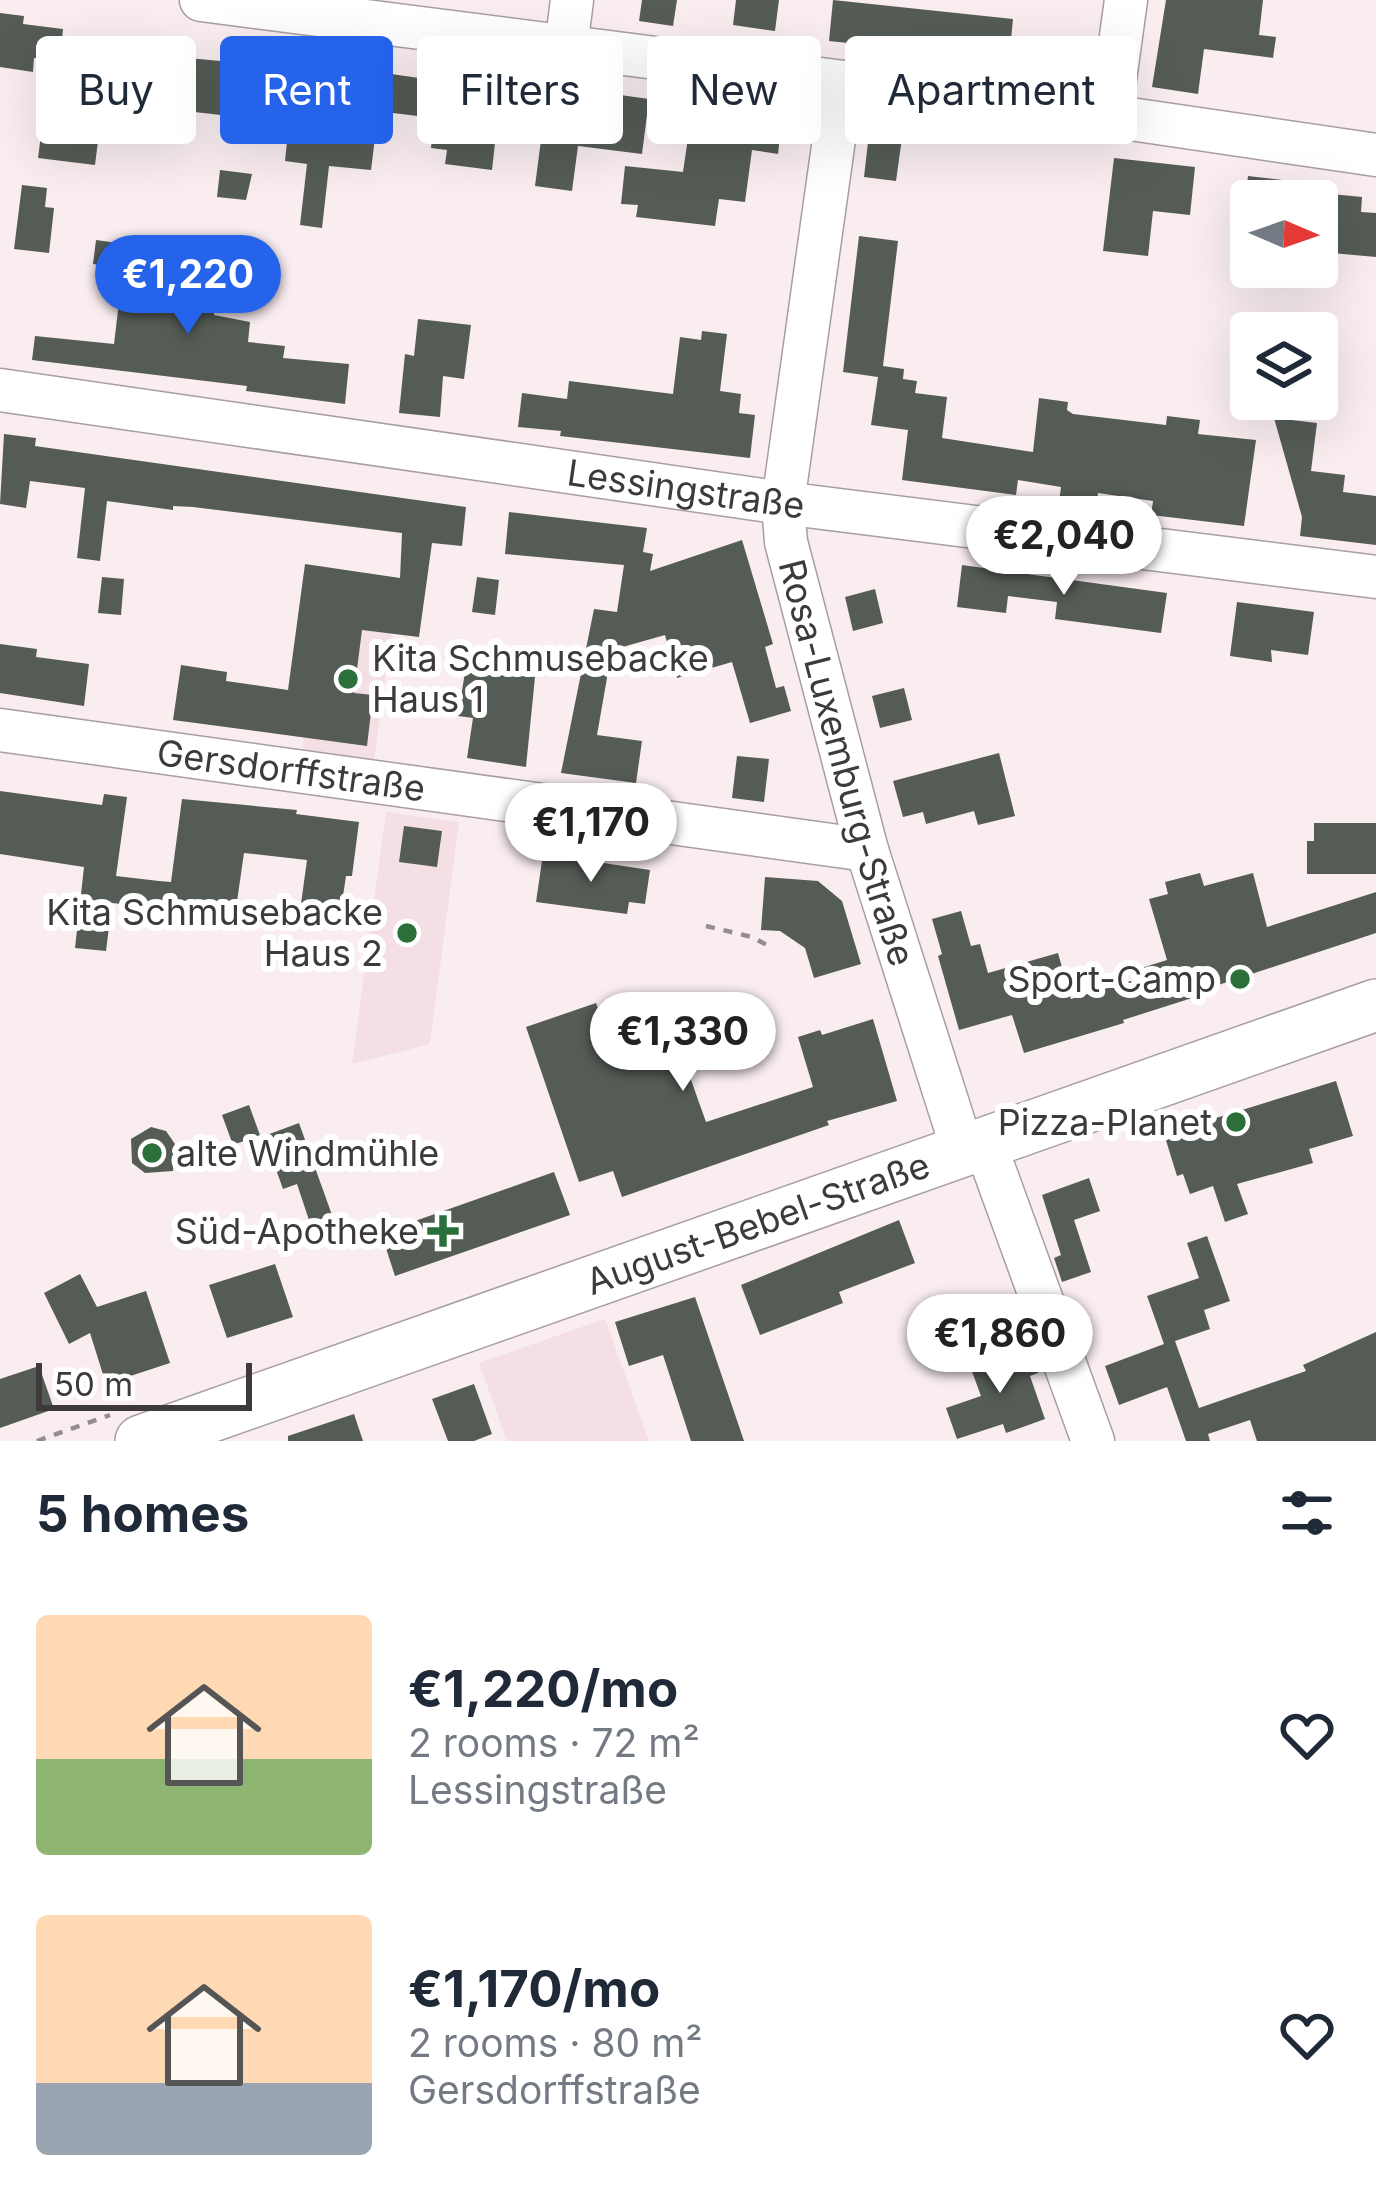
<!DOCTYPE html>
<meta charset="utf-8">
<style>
body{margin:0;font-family:Inter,sans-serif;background:#f6f6f7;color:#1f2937;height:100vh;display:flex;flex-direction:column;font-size:45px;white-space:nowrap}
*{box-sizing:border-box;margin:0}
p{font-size:39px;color:#747a83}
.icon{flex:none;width:66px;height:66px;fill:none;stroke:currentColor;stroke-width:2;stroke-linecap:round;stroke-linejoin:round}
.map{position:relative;height:1441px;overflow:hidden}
.sheet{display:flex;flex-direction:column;background:#fff;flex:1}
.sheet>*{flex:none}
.hud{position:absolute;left:36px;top:36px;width:1305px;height:108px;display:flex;gap:24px}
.needle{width:78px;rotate:92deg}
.fabs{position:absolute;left:1230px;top:180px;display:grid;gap:24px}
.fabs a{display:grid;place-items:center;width:108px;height:108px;border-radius:12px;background:#fff;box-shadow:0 12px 48px #0002;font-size:60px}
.scale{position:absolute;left:36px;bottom:30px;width:216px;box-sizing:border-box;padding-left:12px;border:6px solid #3e393b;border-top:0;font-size:33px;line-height:42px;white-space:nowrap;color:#3e393b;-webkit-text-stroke:9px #fff;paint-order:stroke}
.price{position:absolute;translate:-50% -102px;padding:0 27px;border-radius:42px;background:#fff;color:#222;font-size:39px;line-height:78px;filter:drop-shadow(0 3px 6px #0008)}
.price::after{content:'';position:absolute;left:50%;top:72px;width:36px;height:27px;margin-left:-18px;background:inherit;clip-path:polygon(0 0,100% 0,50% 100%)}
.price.active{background:#2563eb;color:#fff}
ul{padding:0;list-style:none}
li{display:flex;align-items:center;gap:36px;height:300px;padding:0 36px}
li span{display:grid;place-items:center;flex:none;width:336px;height:240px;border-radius:12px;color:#555}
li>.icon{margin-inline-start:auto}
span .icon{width:144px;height:144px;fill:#fffc;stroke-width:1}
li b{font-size:51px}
h2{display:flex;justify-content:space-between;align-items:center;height:144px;padding:0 36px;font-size:51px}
.chip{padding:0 42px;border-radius:12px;background:#fff;box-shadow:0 12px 48px #0002;font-size:42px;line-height:108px}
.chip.active{background:#2563eb;color:#fff}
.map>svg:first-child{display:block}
.built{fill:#f3dfe4}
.building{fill:#555c56}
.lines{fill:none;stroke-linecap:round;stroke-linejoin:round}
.minor-casing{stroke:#a89ea0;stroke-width:45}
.major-casing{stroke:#a89ea0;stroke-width:54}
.path{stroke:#948c8e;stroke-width:4.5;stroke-dasharray:9 9;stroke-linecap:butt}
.minor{stroke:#fff;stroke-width:42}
.major{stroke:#fff;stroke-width:51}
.poi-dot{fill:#2b703b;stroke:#fff;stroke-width:4.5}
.labels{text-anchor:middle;stroke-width:12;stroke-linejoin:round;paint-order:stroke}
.street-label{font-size:36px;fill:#3e393b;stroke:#fff}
.poi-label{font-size:36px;fill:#3e393b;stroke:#fff;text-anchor:end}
</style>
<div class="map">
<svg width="1376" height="1441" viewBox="0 0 1376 1441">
<rect width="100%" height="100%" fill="#f9edf0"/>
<path class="built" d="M323,596L395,606L374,761L302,752Z
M386,812L459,822L430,1044L352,1064Z
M605,1319L649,1441H507L479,1363Z"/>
<path class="building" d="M642,0H677L673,26L639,21Z
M736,0H779L775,31L733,25Z
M833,0L1013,19L1009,60L829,41Z
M1166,0H1263L1259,35L1276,37L1273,58L1204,49L1198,94L1152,87Z
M0,13L24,16L23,24L63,29L60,61L34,58L33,72L0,67Z
M136,39L178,44L177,57L253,64L247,118L177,110L179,91L130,85Z
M1060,49L1093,53L1089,83L1056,79Z
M434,69L649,99L642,154L578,146L572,191L535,186L541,140L496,134L492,170L445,164L447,150L431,148L434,118L385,112L391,74L433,80Z
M76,90L104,93L95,165L38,158L42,127L71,131Z
M693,104L782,118L778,154L752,150L745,202L719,199L715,226L636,217L638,205L621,204L625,166L683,172Z
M290,112L377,122L371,170L329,166L322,228L300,225L307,164L285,161Z
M869,134L902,138L896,181L864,177Z
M1114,158L1195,167L1190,215L1153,211L1148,256L1103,251Z
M220,170L252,174L246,200L217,197Z
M1248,176L1332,186L1331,194L1362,197L1361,212L1376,213V257L1321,252L1326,201H1245Z
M22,185L47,188L45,207L54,208L49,253L14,249Z
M859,236L898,241L883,366L904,369L903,379L917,381L915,393L947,397L942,438L1033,452L1039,398L1068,402L1067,410L1073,414L1166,425L1167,416L1200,420L1198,434L1256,440L1244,526L1151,515L1153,501L1098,493L1096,508L1059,503L1061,487L1018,480L1016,495L902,480L908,430L871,425L878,377L843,372Z
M96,240L146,247V243L173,246L167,296L215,302L214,315L250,322L248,342L285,346L283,358L349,364L345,404L246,391L247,386L32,360L35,336L114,344L123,268L93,264Z
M418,319L471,325L464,379L443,376L440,417L399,413L405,354L414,356Z
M702,331L727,334L720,391L741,394L739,413L755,415L750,458L560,436L561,431L518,427L522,393L567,399L569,381L673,394L680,337L701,340Z
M1274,418L1317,423L1311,471L1345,475L1343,492L1376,496V545L1300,536L1302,517Z
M4,434L36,438L35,446L466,507L462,546L432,543L419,637L362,630L354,693L373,695L367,746L173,720L181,665L227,672L226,681L288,690L305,564L400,578L402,533L193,507L173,506V510L107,501L100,561L77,558L85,488L30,481L26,508L0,504Z
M509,512L647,528L643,552L653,554L650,571L742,540L773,644L765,647L776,688L784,686L791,711L750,723L732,662L677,678L665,635L612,650L611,655L597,735L642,741L636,783L561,773L594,609L617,612L624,565L505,554Z
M962,565L1167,593L1161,633L1055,619L1057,602L1008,596L1006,613L957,607Z
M102,577L124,579L121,615L98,613Z
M477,577L499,580L495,615L472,612Z
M875,589L883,623L853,631L845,597Z
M1237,602L1314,612L1308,655L1271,650L1272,662L1230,656Z
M0,644L37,649L36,657L89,664L84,706L0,693Z
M465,672L535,677L526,767L467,758L473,718L458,716Z
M904,688L912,720L880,728L872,696Z
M999,753L1015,816L978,825L974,811L926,824L923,812L903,817L893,781Z
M737,756L769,759L764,802L732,798Z
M0,791L102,805L104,794L127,797L116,876L159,881L171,882L182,799L297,810L296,814L359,822L352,876H346L340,916L300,911L307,860L244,853L235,915L112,903L106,951L75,948L84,867L0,854Z
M1314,823H1376V874H1307V841H1314Z
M404,826L442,831L437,867L399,862Z
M543,854L650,870L645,904L629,902L627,914L536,902Z
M1200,873L1204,886L1253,873L1267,927L1376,892V933L1191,994L1192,998L1123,1020L1124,1023L1024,1053L1012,1015L959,1030L938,956L942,954L932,919L961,911L971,946L980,944L988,973L1058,953L1071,999L1141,978L1138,969L1167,960L1149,899L1168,894L1165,882Z
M765,877L818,881L842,901L861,964L814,978L805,948L780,931L761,930Z
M660,993L706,1122L813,1087L798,1037L820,1030L822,1035L873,1019L897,1101L827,1121L829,1125L622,1197L613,1171L579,1182L526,1027L596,1003L600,1014Z
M1336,1081L1353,1136L1309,1149L1313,1163L1237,1184L1248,1214L1225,1222L1213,1186L1190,1194L1183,1174L1177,1176L1164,1134Z
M249,1105L260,1135L233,1145L222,1115Z
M299,1123L332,1215L310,1223L297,1184L283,1189L264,1136Z
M151,1127L166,1131L175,1144L173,1171L145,1173L132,1163L131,1139Z
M554,1172L570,1215L395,1276L381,1233Z
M1089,1178L1100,1211L1074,1220L1091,1272L1062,1282L1054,1258L1061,1255L1042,1195Z
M899,1220L915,1263L839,1292L843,1303L760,1335L741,1285Z
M1207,1236L1230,1301L1204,1310L1210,1329L1175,1341L1199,1408L1306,1371L1303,1365L1376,1332V1441H1257L1250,1420L1208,1434L1210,1441H1186L1167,1387L1119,1405L1105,1366L1164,1344L1147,1296L1199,1278L1187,1243Z
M275,1264L293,1317L227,1338L209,1285Z
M80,1274L97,1307L146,1291L170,1363L106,1384L90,1333L69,1344L44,1293Z
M695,1297L744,1441H691L663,1355L629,1366L615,1322Z
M1027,1345L1038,1373L1030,1376L1045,1419L1006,1433L1003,1424L957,1439L946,1408L981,1396L970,1366Z
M39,1366L54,1409L0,1428V1379Z
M474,1384L492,1434L474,1441H448L432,1399Z
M354,1414L363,1441H288V1436Z"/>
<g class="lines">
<defs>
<g id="minor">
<path d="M201,0L1110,116L1376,155"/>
<path d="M566,47L572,0"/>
<path id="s1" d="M842,82L783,503L786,542L867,850L963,1151"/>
<path d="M1110,116L1126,0"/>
<path id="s2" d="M0,390L783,503L1376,577"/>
<path id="s3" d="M0,730L867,850"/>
<path d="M985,1144L1093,1441"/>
</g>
<g id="major">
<path id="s4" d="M141,1441L1376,1005"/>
</g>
</defs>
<use href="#minor" class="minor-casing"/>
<use href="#major" class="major-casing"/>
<path class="path" d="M706,926L752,937L767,945
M37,1441L110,1415"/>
<use href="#minor" class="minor"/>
<use href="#major" class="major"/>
</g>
<g class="poi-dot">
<circle cx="348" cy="679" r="12"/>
<circle cx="407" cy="933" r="12"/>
<circle cx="1240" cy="979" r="12"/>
<circle cx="1236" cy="1122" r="12"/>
<circle cx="152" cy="1153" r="12"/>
<path d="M437 1213h12v12h12v12h-12v12h-12v-12h-12v-12h12z"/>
</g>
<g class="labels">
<g class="street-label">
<text dy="13" stroke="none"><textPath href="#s2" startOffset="693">Lessingstraße</textPath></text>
<text dy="13" stroke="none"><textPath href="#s1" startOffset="693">Rosa-Luxemburg-Straße</textPath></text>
<text dy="13" stroke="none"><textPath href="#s3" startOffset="294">Gersdorffstraße</textPath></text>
<text dy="13" stroke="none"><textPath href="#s4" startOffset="654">August-Bebel-Straße</textPath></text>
</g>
<g class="poi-label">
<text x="372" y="671" text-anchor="start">Kita Schmusebacke<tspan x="372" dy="41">Haus 1</tspan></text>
<text x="383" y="925">Kita Schmusebacke<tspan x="383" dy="41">Haus 2</tspan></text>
<text x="1216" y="992">Sport-Camp</text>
<text x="1212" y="1135">Pizza-Planet</text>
<text x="176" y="1166" text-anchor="start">alte Windmühle</text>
<text x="419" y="1244">Süd-Apotheke</text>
</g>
</g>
</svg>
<div class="fabs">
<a><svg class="needle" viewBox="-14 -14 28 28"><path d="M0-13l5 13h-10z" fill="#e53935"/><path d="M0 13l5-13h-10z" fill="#747a83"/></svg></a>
<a><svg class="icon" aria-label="layers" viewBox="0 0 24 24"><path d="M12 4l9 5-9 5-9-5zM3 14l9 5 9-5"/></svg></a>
</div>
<div class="scale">50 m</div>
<b class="price active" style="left:188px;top:337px">€1,220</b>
<b class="price" style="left:1064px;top:598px">€2,040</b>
<b class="price" style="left:591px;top:885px">€1,170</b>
<b class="price" style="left:683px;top:1094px">€1,330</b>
<b class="price" style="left:1000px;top:1396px">€1,860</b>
<div class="hud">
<a class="chip">Buy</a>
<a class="chip active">Rent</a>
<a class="chip">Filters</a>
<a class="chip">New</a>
<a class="chip">Apartment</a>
</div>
</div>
<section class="sheet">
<h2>5 homes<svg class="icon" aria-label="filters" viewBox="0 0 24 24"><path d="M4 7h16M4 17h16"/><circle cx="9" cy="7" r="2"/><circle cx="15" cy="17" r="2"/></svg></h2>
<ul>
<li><span style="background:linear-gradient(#ffd9b3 60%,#8fb573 0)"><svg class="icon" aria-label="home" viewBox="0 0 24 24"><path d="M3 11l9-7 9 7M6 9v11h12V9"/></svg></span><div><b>€1,220/mo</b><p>2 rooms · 72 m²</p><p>Lessingstraße</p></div><svg class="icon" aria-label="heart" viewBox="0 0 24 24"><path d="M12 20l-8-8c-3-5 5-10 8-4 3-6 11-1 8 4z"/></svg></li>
<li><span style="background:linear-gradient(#ffd9b3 70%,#9aa5b1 0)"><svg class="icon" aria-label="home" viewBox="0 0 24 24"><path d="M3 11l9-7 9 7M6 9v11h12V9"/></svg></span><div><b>€1,170/mo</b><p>2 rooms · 80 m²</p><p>Gersdorffstraße</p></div><svg class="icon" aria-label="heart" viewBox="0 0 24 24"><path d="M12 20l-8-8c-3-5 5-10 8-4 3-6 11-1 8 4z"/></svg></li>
</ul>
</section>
